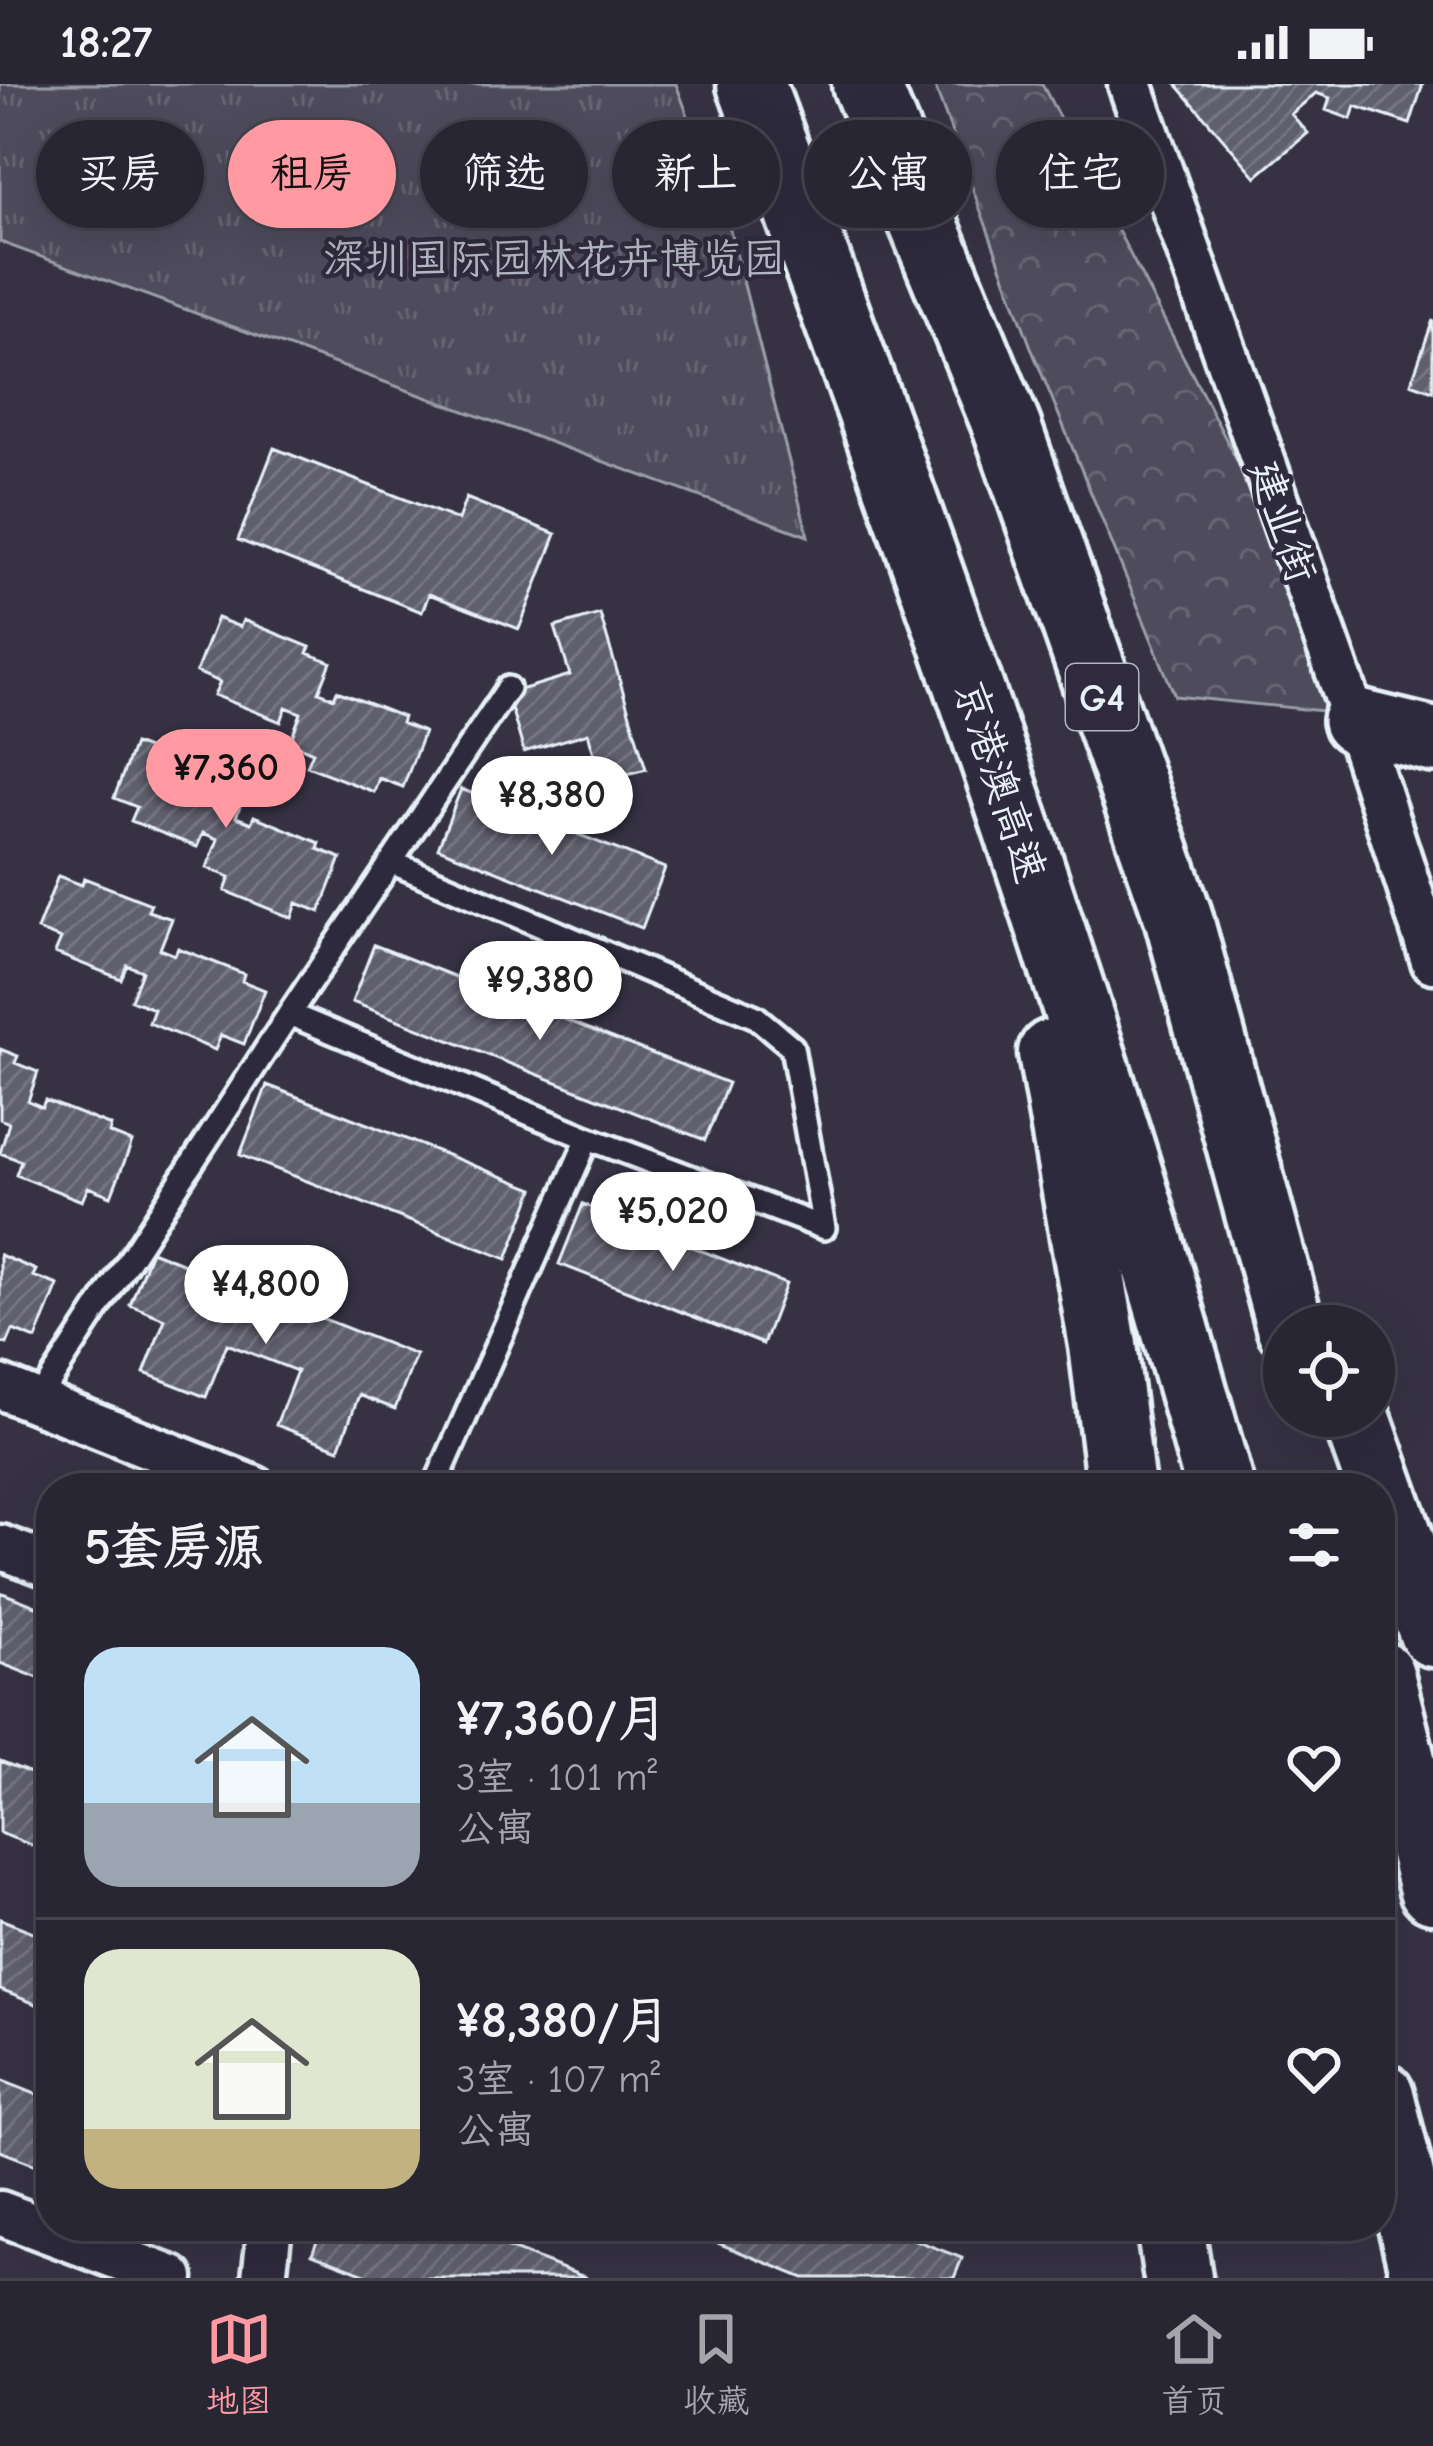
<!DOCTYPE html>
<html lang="zh">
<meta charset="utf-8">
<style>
body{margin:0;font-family:"Comic Neue","LXGW WenKai TC",sans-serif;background:#302e3b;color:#f1f3f6;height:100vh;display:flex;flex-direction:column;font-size:45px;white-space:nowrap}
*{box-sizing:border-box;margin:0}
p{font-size:39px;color:#a5a5ac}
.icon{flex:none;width:66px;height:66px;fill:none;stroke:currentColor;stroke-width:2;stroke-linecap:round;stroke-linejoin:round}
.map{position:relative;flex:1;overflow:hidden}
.panel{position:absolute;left:36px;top:1389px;width:1359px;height:768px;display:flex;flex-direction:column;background:#282633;border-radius:48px;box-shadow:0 12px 48px #0002,0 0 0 3px #44434e}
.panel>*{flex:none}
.guide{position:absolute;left:36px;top:36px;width:1362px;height:108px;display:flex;gap:24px}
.buttons{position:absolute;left:1263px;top:1221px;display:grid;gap:24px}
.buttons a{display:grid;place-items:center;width:132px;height:132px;border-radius:50%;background:#282633;box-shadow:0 12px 48px #0002,0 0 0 3px #44434e;font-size:60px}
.price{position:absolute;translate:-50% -102px;padding:0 27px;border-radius:42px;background:#fff;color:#222;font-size:39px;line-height:78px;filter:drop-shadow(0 3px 6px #0008)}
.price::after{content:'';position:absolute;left:50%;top:72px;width:36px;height:27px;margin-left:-18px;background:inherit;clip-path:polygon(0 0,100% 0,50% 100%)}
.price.active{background:#ff9aa2;color:#111}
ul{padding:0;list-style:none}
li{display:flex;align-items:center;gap:36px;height:300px;padding:0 48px}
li+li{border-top:3px solid #44434e}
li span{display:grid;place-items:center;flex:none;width:336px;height:240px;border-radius:36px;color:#555}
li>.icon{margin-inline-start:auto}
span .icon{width:144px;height:144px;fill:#fffc;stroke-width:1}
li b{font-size:51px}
h2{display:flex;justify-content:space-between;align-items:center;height:144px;padding:0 48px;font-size:51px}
.chip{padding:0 42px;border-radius:54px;background:#282633;box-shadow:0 12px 48px #0002,0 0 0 3px #44434e;font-size:42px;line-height:108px}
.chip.active{background:#ff9aa2;color:#111}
.status{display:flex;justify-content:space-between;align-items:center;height:84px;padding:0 60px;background:#282633;direction:ltr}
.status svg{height:33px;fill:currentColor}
.tabs{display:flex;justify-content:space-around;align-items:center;height:168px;border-top:3px solid #44434e;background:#282633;font-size:33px;color:#a5a5ac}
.tabs a{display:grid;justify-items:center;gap:6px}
.tabs .active{color:#ff9aa2}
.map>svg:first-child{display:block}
.forest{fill:url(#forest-crowns);stroke:#9a9eaa;stroke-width:3}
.park{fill:url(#park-tufts);stroke:#9a9eaa;stroke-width:3}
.building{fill:url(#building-hatch);stroke:#e8f1f8;stroke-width:3}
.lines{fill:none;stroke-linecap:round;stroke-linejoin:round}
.service-casing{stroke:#e8f1f8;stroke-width:30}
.minor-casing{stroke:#e8f1f8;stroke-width:51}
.secondary-casing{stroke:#e8f1f8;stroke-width:72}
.motorway-casing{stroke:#e8f1f8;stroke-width:75}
.service{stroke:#2f2a3d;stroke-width:21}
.minor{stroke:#2f2a3d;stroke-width:42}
.secondary{stroke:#2f2a3d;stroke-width:63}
.motorway{stroke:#2f2a3d;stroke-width:66}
.labels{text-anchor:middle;stroke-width:9;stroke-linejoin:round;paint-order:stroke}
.shield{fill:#2f2a3d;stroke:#b0b5c0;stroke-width:3}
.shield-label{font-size:39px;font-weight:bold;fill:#e8f1f8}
.park-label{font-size:42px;fill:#b2b7c1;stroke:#2f2a3d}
.street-label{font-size:42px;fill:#e8f1f8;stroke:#2f2a3d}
</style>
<div class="status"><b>18:27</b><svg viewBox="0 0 49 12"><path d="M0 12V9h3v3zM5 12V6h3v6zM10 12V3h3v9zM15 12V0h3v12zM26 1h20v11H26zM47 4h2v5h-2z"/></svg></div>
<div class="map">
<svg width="1433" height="2194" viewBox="0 0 1433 2194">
<defs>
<pattern id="forest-crowns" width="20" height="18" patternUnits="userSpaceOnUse" patternTransform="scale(3)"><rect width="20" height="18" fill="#4d4b5c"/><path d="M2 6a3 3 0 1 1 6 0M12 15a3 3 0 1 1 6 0" fill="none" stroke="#676574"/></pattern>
<pattern id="park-tufts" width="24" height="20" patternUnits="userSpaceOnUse" patternTransform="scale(3)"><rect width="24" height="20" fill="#4d4b5c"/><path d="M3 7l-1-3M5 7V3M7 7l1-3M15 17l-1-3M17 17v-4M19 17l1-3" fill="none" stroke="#676574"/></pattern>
<pattern id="building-hatch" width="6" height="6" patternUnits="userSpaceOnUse" patternTransform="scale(3)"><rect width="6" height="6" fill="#605e6e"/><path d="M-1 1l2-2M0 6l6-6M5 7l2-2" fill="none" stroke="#777683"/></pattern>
</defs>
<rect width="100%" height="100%" fill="#363244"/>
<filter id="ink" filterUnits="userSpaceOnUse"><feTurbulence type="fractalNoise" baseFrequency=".00833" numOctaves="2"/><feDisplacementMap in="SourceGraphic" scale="24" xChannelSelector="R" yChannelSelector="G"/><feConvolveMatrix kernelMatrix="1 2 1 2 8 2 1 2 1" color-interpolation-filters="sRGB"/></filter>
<g filter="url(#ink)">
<path class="forest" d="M934,0H1042L1259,419L1333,628L1175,612L1032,266Z"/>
<path class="park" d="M0,0H676L728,138L808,452L0,158Z"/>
<path class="building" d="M1176,0H1423L1410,40L1355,22L1351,35L1326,26L1330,14L1316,9L1291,30L1308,49L1256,93Z
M1433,236V307L1411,299Z
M274,364L458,436L466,414L556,450L519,545L429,510L422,528L238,456Z
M600,530L646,685L602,697L588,649L524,668L507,610L570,591L555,543Z
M217,534L240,543L243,536L310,563L307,569L331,578L319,608L334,614L337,607L403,633L401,639L424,648L403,703L379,694L374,708L307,682L313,668L290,658L301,629L286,623L281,638L214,611L220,598L196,588Z
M134,660L158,669L160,662L227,689L224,695L247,704L236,733L251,739L254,732L320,759L318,765L341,774L320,828L297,819L292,834L225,807L230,793L207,784L218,755L203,749L197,763L131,737L137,723L114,714Z
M461,705L665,784L642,844L438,764Z
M58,792L82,801L84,794L151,820L148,827L172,835L160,865L175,871L178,864L244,890L242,897L265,906L244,960L221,951L215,966L149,939L154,925L131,916L142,887L127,881L121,895L55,869L61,855L37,846Z
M374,861L728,999L705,1056L352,918Z
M0,965L18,972L15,979L38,988L28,1017L42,1023L45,1016L111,1042L109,1049L132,1058L111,1112L88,1103L82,1117L16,1091L21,1077L0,1069L9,1039L0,1035Z
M267,1001L534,1105L507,1175L240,1071Z
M583,1120L786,1200L763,1260L559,1180Z
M151,1167L416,1271L395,1325L359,1311L339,1365L276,1341L297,1287L227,1260L206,1313L144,1289L165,1235L130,1221Z
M0,1171L36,1186L33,1192L58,1201L36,1255L13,1246L7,1260L0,1258Z
M0,1508L51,1528V1599L0,1579Z
M0,1677L51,1697V1769L0,1749Z
M0,1835L51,1855V1926L0,1906Z
M0,1996L51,2016V2087L0,2067Z
M323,2142H451L587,2194H375L312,2170Z
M676,2142H879L962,2174L954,2194H804Z"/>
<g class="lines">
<defs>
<path id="service" d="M289,930L588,1054L824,1144L792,963L756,933L391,778
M38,1316L289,930L508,604
M434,1404L588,1054"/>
<path id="minor" d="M1130,0L1355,637L1433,877
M0,1303L254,1404
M0,1463L51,1482
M0,2129L172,2194
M264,2194L270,2142"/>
<path id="secondary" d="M1355,637L1433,656"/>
<path id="motorway" d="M751,0C923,462 1090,928 1220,1404
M866,0L1007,343L1178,832L1290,1242
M1052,969L1103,1261L1121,1404
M1356,1332L1433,1549
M1380,1591L1433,1805
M1380,2011L1425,2194
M1170,2142L1178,2194"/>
</defs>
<use href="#service" class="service-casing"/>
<use href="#minor" class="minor-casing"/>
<use href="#secondary" class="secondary-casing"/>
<use href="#motorway" class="motorway-casing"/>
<use href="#service" class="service"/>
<use href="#minor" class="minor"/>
<use href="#secondary" class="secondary"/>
<use href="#motorway" class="motorway"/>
</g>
</g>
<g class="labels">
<rect class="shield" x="1066" y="580" width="72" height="66" rx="9"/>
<g class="shield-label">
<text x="1102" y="627">G4</text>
</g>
<g class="park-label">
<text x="554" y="189">深圳国际园林花卉博览园</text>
</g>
<g class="street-label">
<text transform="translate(1284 437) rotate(71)" y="15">建业街</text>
<text transform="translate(1001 697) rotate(72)" y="15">京港澳高速</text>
</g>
</g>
</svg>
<div class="buttons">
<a><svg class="icon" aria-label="locate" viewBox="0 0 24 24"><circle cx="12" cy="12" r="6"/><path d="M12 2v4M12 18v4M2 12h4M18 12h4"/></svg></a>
</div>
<b class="price active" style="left:226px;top:747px">¥7,360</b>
<b class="price" style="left:552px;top:774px">¥8,380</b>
<b class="price" style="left:540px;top:959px">¥9,380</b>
<b class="price" style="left:673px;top:1190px">¥5,020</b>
<b class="price" style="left:266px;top:1263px">¥4,800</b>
<div class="guide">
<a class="chip">买房</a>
<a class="chip active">租房</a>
<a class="chip">筛选</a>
<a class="chip">新上</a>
<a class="chip">公寓</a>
<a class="chip">住宅</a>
</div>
<section class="panel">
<h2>5套房源<svg class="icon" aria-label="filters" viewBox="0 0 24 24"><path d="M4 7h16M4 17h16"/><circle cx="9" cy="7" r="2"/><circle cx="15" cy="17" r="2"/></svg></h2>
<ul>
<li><span style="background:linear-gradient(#bfe0f5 65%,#9aa5b1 0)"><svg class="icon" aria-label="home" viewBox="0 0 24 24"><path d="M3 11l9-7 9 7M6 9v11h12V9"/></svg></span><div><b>¥7,360/月</b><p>3室 · 101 m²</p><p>公寓</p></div><svg class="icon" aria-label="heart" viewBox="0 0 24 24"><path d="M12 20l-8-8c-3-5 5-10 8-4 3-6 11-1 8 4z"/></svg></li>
<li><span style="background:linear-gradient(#dfe7d0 75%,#c2b280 0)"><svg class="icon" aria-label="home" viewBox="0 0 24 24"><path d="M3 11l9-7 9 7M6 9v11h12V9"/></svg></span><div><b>¥8,380/月</b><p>3室 · 107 m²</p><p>公寓</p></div><svg class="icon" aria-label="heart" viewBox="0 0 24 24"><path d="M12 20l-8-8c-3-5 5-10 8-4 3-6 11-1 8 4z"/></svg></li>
</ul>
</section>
</div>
<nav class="tabs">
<a class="active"><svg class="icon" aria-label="map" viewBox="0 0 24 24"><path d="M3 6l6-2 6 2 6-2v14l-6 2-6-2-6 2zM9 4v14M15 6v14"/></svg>地图</a>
<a><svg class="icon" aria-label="saved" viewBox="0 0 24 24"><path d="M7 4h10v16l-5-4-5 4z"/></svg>收藏</a>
<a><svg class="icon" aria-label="home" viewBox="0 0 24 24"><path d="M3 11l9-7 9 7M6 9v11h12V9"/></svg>首页</a>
</nav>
